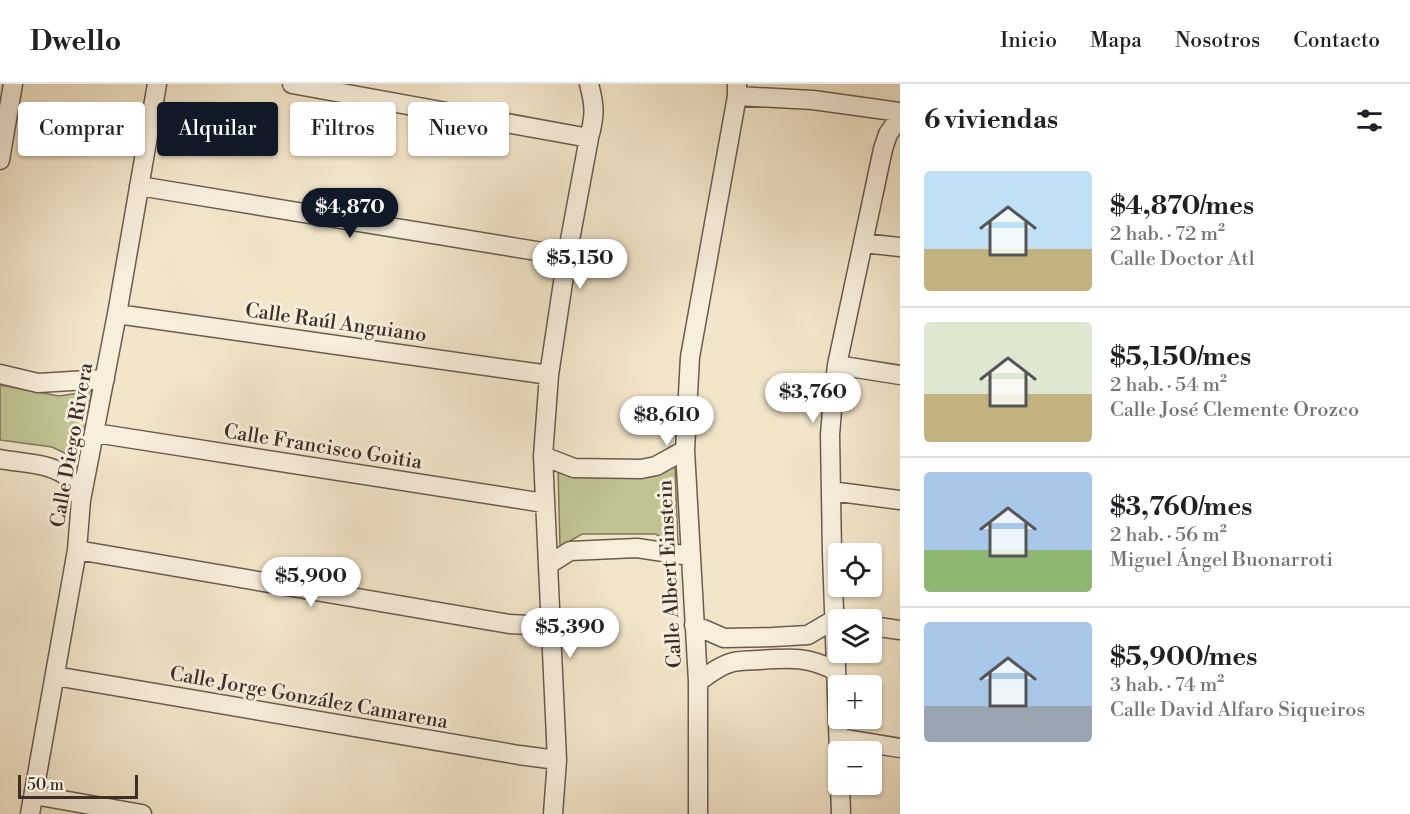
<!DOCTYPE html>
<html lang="es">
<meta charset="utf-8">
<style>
body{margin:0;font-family:"Libre Bodoni",serif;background:#f2f2f2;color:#202124;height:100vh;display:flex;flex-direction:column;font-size:22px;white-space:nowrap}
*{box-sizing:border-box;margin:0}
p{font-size:20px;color:#757577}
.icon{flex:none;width:33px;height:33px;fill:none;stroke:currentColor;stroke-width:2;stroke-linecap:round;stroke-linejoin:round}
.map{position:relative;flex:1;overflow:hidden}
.panel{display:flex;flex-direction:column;background:#fff;width:510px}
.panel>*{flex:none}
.top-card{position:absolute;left:18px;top:18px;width:570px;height:54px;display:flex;gap:12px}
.tools{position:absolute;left:828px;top:459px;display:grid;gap:12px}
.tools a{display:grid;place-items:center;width:54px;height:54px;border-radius:6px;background:#fff;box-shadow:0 2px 4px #0004;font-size:30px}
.scale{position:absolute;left:18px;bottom:15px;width:120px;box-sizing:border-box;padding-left:6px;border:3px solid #3d2e27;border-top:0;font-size:16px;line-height:21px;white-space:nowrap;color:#3d2e27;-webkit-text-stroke:4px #f7eedc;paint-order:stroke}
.price{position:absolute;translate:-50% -51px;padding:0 14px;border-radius:21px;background:#fff;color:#222;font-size:20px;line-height:39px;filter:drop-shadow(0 2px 3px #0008)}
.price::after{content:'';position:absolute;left:50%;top:36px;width:18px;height:14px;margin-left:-9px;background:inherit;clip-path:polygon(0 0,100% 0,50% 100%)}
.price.selected{background:#111827;color:#fff}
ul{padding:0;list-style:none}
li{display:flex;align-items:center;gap:18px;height:150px;padding:0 24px}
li+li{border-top:2px solid #e0e0e0}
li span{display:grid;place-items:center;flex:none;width:168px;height:120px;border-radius:6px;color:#555}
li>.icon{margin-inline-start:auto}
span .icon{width:72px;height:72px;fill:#fffc;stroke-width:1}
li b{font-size:26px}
h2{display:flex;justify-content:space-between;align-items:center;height:72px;padding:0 24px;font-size:26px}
.tag{padding:0 21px;border-radius:6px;background:#fff;box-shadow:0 2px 4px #0004;font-size:21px;line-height:54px}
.tag.selected{background:#111827;color:#fff}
header{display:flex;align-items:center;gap:36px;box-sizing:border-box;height:84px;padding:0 30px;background:#fff;border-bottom:2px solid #e0e0e0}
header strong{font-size:28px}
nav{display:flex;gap:33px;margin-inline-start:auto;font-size:21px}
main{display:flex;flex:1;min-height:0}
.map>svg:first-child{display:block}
.green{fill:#c0c392;stroke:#7e785c;stroke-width:1.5}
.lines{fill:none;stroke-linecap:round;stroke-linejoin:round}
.minor-casing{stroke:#6a5c50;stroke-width:21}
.minor{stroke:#f7eedc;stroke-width:18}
.labels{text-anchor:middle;stroke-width:6;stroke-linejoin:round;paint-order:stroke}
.street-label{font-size:20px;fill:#3d2e27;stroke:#f7eedc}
</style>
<header>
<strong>Dwello</strong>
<nav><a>Inicio</a><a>Mapa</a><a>Nosotros</a><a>Contacto</a></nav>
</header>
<main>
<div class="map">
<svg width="900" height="730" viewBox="0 0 900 730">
<rect width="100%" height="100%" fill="#f2e5c9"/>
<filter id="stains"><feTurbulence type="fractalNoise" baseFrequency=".00333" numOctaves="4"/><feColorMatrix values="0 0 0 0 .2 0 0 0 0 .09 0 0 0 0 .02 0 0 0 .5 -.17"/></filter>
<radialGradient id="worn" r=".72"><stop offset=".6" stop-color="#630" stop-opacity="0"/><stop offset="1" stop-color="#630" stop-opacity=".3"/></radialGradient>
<path class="green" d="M0,301L59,312L92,307L79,376L52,363L0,356Z
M675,382L678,460L655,450H582L560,463L558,385L653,391Z"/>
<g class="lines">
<defs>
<path id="minor" d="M292,0L589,54
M737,12L813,16L900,28
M0,76L13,0
M139,102L567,172
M863,159L900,163
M117,230L549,291
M837,281L900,291
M0,290L38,299L105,295
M95,349L544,419
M543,372L574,384L641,385L656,382L685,366
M0,375C21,379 48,379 65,391C73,397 77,407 81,416
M831,407L900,416
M77,466L509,540L550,542
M548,481L570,467L637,464L690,472
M694,541L724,554L773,553L808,551L835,535L838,536
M872,542L900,546
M55,592L519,671L557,676
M698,598C708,591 717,583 730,579C738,576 749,577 758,576C789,574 807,572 836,587
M839,654L900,664
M839,668L832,469L830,351L832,326L837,281L883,65L888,50L900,33
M840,700L841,730
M34,711L142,730
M30,730L77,466L81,416L117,230L157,0
M553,730L557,676L543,372L549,291L567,172L589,54C595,32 595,22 589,0
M698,730V598L685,366L690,273L737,12V0"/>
</defs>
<use href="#minor" class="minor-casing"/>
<use href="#minor" class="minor"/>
</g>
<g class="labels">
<g class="street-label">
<text transform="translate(336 238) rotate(8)" y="7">Calle Raúl Anguiano</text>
<text transform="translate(71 361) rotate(-80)" y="7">Calle Diego Rivera</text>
<text transform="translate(323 362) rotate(9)" y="7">Calle Francisco Goitia</text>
<text transform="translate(669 490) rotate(-93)" y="7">Calle Albert Einstein</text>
<text transform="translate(309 613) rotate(10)" y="7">Calle Jorge González Camarena</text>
</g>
</g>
<rect width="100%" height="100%" filter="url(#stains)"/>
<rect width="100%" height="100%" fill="url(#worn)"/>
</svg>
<div class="tools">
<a><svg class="icon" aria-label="locate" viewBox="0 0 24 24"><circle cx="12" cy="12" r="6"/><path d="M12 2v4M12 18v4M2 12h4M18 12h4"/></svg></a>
<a><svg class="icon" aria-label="layers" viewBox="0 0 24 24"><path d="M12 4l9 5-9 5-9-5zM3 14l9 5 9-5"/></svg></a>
<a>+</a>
<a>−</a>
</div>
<div class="scale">50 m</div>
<b class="price selected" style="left:350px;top:155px">$4,870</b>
<b class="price" style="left:580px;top:206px">$5,150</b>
<b class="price" style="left:813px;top:340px">$3,760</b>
<b class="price" style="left:667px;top:363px">$8,610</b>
<b class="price" style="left:311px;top:524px">$5,900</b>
<b class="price" style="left:570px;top:575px">$5,390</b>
<div class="top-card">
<a class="tag">Comprar</a>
<a class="tag selected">Alquilar</a>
<a class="tag">Filtros</a>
<a class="tag">Nuevo</a>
</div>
</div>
<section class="panel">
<h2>6 viviendas<svg class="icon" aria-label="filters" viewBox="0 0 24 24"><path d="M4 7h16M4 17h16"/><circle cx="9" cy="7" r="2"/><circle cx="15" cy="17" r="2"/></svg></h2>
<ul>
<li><span style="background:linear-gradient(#bfe0f5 65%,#c2b280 0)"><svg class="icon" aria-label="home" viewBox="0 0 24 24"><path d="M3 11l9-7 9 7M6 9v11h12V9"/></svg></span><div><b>$4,870/mes</b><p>2 hab. · 72 m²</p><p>Calle Doctor Atl</p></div></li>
<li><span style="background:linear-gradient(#dfe7d0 60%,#c2b280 0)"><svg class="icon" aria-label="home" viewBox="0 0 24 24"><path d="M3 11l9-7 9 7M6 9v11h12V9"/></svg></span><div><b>$5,150/mes</b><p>2 hab. · 54 m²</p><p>Calle José Clemente Orozco</p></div></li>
<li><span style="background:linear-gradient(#a9c7e8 65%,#8fb573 0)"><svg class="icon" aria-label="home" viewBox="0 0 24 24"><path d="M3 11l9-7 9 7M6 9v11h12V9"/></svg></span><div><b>$3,760/mes</b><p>2 hab. · 56 m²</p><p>Miguel Ángel Buonarroti</p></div></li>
<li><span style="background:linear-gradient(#a9c7e8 70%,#9aa5b1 0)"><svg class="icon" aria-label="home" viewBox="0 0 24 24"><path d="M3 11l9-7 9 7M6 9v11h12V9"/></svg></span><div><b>$5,900/mes</b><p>3 hab. · 74 m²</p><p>Calle David Alfaro Siqueiros</p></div></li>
</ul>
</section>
</main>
